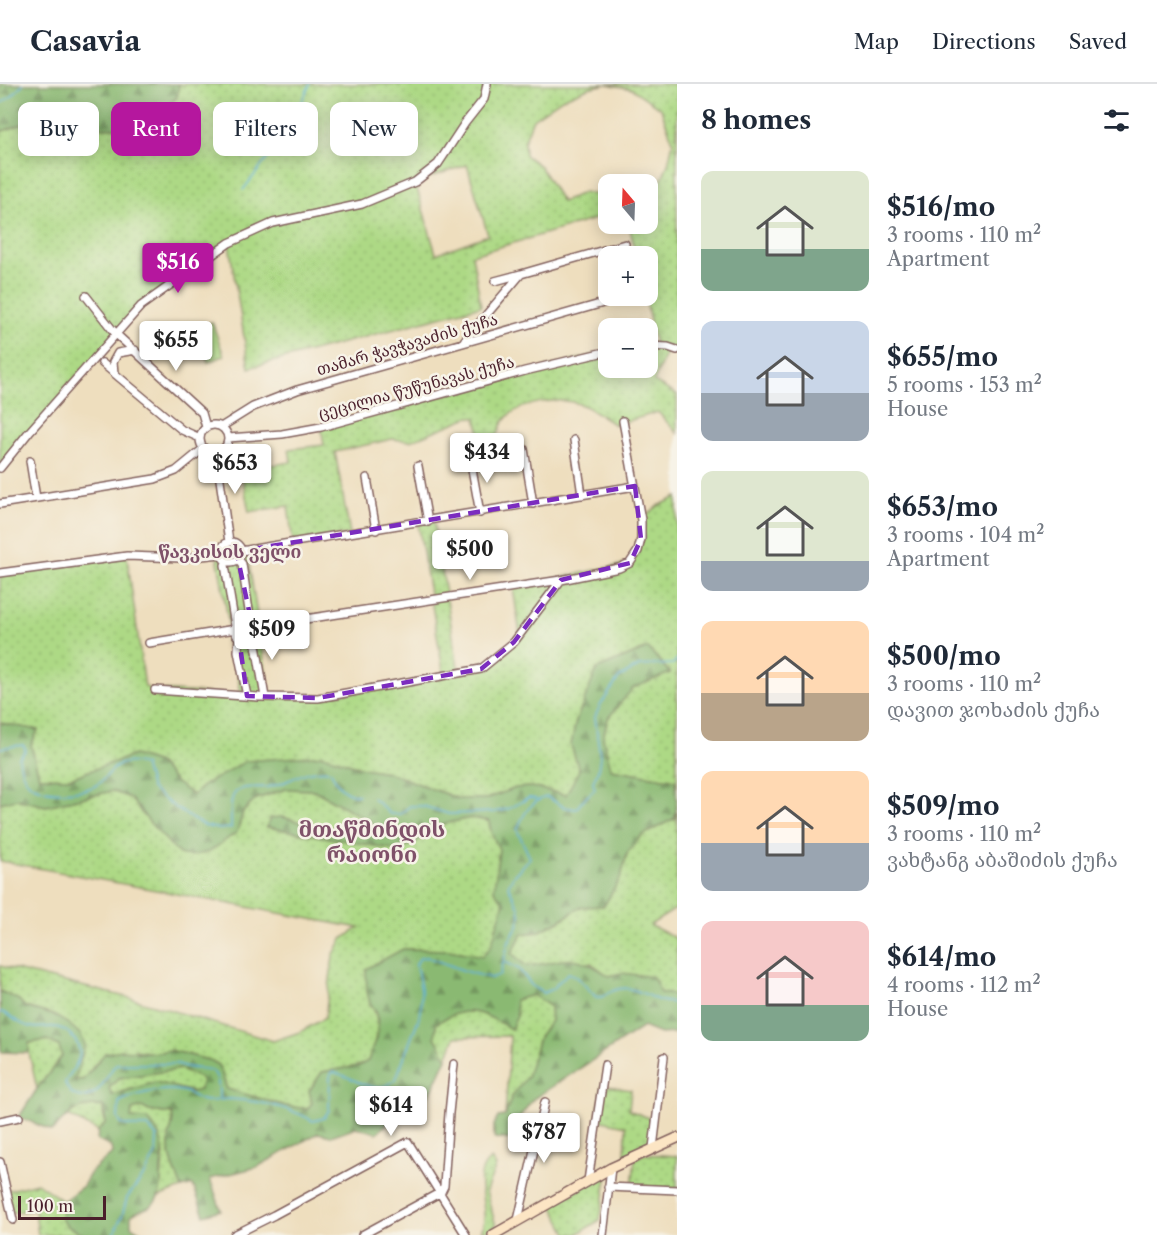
<!DOCTYPE html>
<meta charset="utf-8">
<style>
body{margin:0;font-family:"Libre Caslon Text","Noto Serif Georgian",serif;background:#f6f6f7;color:#1f2937;height:100vh;display:flex;flex-direction:column;font-size:22px;white-space:nowrap}
*{box-sizing:border-box;margin:0}
p{font-size:20px;color:#747a83}
.icon{flex:none;width:33px;height:33px;fill:none;stroke:currentColor;stroke-width:2;stroke-linecap:round;stroke-linejoin:round}
.map{position:relative;flex:1;overflow:hidden}
.drawer{display:flex;flex-direction:column;background:#fff;width:480px}
.drawer>*{flex:none}
.top-card{position:absolute;left:18px;top:18px;width:568px;height:54px;display:flex;gap:12px}
.needle{width:39px;rotate:341deg}
.controls{position:absolute;left:598px;top:90px;display:grid;gap:12px}
.controls a{display:grid;place-items:center;width:60px;height:60px;border-radius:12px;background:#fff;box-shadow:0 3px 15px #0003;font-size:30px}
.scale{position:absolute;left:18px;bottom:15px;width:88px;box-sizing:border-box;padding-left:6px;border:3px solid #4a1f2b;border-top:0;font-size:16px;line-height:21px;white-space:nowrap;color:#4a1f2b;-webkit-text-stroke:4px #f7f3e8;paint-order:stroke}
.price{position:absolute;translate:-50% -51px;padding:0 14px;border-radius:6px;background:#fff;color:#222;font-size:20px;line-height:39px;filter:drop-shadow(0 2px 3px #0008)}
.price::after{content:'';position:absolute;left:50%;top:36px;width:18px;height:14px;margin-left:-9px;background:inherit;clip-path:polygon(0 0,100% 0,50% 100%)}
.price.on{background:#b5179e;color:#fff}
ul{padding:0;list-style:none}
li{display:flex;align-items:center;gap:18px;height:150px;padding:0 24px}
li span{display:grid;place-items:center;flex:none;width:168px;height:120px;border-radius:12px;color:#555}
li>.icon{margin-inline-start:auto}
span .icon{width:72px;height:72px;fill:#fffc;stroke-width:1}
li b{font-size:26px}
h2{display:flex;justify-content:space-between;align-items:center;height:72px;padding:0 24px;font-size:26px}
.tag{padding:0 21px;border-radius:12px;background:#fff;box-shadow:0 3px 15px #0003;font-size:21px;line-height:54px}
.tag.on{background:#b5179e;color:#fff}
header{display:flex;align-items:center;gap:36px;box-sizing:border-box;height:84px;padding:0 30px;background:#fff;border-bottom:2px solid #e0e1e3}
header strong{font-size:28px}
nav{display:flex;gap:33px;margin-inline-start:auto;font-size:21px}
main{display:flex;flex:1;min-height:0}
.map>svg:first-child{display:block}
.grass{fill:url(#grass-dots);stroke:#7c7c58;stroke-width:1.5;fill-rule:evenodd}
.forest{fill:url(#forest-firs);stroke:#6a6c4e;stroke-width:1.5;fill-rule:evenodd}
.garden{fill:#add985;stroke:#7c7c58;stroke-width:1.5}
.lines{fill:none;stroke-linecap:round;stroke-linejoin:round}
.stream{stroke:#5eb1da;stroke-width:1.5}
.street-casing{stroke:#83625e;stroke-width:10}
.secondary-casing{stroke:#83625e;stroke-width:12}
.street{stroke:#fff;stroke-width:7}
.secondary{stroke:#fce5c4;stroke-width:9}
.marked{fill:none;stroke:#7b2cbf;stroke-width:4.5;stroke-dasharray:12 8;stroke-linejoin:round}
.labels{text-anchor:middle;stroke-width:5;stroke-linejoin:round;paint-order:stroke}
.street-label{font-size:16px;fill:#4a1f2b;stroke:#f7f3e8}
.neighbourhood-label{font-size:18px;font-weight:bold;fill:#7f5169;stroke:#f7f3e8}
.district-label{font-size:22px;font-weight:bold;fill:#7f5169;stroke:#f7f3e8}
</style>
<header>
<strong>Casavia</strong>
<nav><a>Map</a><a>Directions</a><a>Saved</a></nav>
</header>
<main>
<div class="map">
<svg width="677" height="1151" viewBox="0 0 677 1151">
<defs>
<pattern id="grass-dots" width="8" height="8" patternUnits="userSpaceOnUse" patternTransform="scale(1.5)"><rect width="8" height="8" fill="#add985"/><path d="M2 2h.1M6 6h.1" fill="none" stroke="#96ba73" stroke-width="1.8" stroke-linecap="round"/></pattern>
<pattern id="forest-firs" width="22" height="20" patternUnits="userSpaceOnUse" patternTransform="scale(1.5)"><rect width="22" height="20" fill="#8ab972"/><path d="M5 1l3.5 6h-7zM16 11l3.5 6h-7z" fill="#73965e"/></pattern>
</defs>
<rect width="100%" height="100%" fill="#f7f3e8"/>
<filter id="ink" filterUnits="userSpaceOnUse"><feTurbulence type="fractalNoise" baseFrequency=".0167" numOctaves="2"/><feDisplacementMap in="SourceGraphic" scale="12" xChannelSelector="R" yChannelSelector="G"/><feConvolveMatrix kernelMatrix="1 2 1 2 8 2 1 2 1" color-interpolation-filters="sRGB"/></filter>
<filter id="wash" filterUnits="userSpaceOnUse"><feTurbulence type="fractalNoise" baseFrequency=".008" numOctaves="4" result="noise"/><feDisplacementMap in="SourceGraphic" scale="24" xChannelSelector="R" yChannelSelector="G"/><feGaussianBlur stdDeviation="1.35" result="paint"/><feColorMatrix in="noise" values="0 0 0 0 0 0 0 0 0 0 0 0 0 0 0 0 0 1.4 0 .05"/><feComposite in="paint" operator="in"/></filter>
<g filter="url(#wash)">
<rect width="100%" height="100%" fill="#eedebe"/>
<path class="grass" d="M179,0H677V266L668,263L654,298L677,311V349L658,328L615,341C604,334 594,325 582,321C561,312 516,318 503,338C500,343 498,350 496,356L486,359L481,353L476,334L469,333L410,357L392,355L335,368L350,450L293,459L288,422L249,428L241,386L291,378L289,365L324,361L321,343L609,267V284H648V262L655,261L645,212H648V172H636L629,140H648V108L661,97L668,80L673,58L661,25L632,5L607,0L588,4L562,15L533,35L524,58L525,71L540,82L562,118L584,108L602,112L609,111V131L472,171L481,222L249,284L229,160L141,222L0,384V48L39,34L81,43L127,44L156,32L177,13ZM467,81L488,151L436,170L415,98Z
M677,413V703L674,696L611,685L603,654L608,634L633,603L670,589L648,564L597,585L571,661L580,686L567,711L531,703L516,704L486,715H459L387,688L363,684L323,671L204,701L193,711L176,699L158,679L134,671L70,694L39,693L31,661L38,646L0,639V489L127,472L145,603L155,606L241,611L217,471L224,475L247,467L270,613L318,614L444,592L418,439L434,437L459,589L481,585L520,551L513,503L630,479L638,467L641,436L658,422Z
M286,705L314,706L371,738L375,749L321,744L282,733L267,743L398,766L413,760L439,741L471,734L489,737L491,748L499,765L504,818L492,862L483,872L449,866L403,865L370,919C384,939 375,957 368,977L359,982L322,988L312,1019L308,1025L286,1022L227,1005L219,981L212,977L170,966L155,969L135,966L97,978L83,996H74L85,961L53,931L25,923L19,916L0,907V882L130,914L273,957L300,948L325,934L333,872L342,855L359,844L0,777V719L16,715L46,722L112,707L130,713L150,739L223,757L237,748L243,728L256,715Z
M677,728V824L650,841L677,855V911L661,909L622,889L609,892L591,879L526,882L512,869L522,850L538,848L559,837L621,793L627,769L641,752L675,734Z
M533,911L550,922L551,937L540,951L527,993L512,1012L505,1032L510,952L455,953L447,974L435,953L436,940C466,919 482,928 511,945L517,932L514,916Z
M47,956L59,962L62,972L37,1005L29,969V959Z
M181,985L202,995L200,1006L192,1008L156,998L112,1011L109,1004L119,994Z
M602,1001L631,1006L629,1026L654,1036L652,1058L625,1072L626,1042L597,1036Z
M83,1022H103V1030L106,1040L98,1047L66,1031Z
M142,1023L149,1027L172,1030C175,1040 170,1044 169,1053C167,1071 176,1088 182,1104L158,1113C162,1099 161,1085 164,1070L138,1035L131,1034L132,1026Z
M644,1070L677,1072V1105L632,1103L635,1075Z
M491,1075L496,1082L486,1107L496,1142L481,1149C482,1144 484,1139 484,1135C486,1115 471,1089 491,1075Z
M608,1089L600,1136L576,1151H568L552,1121Z
M37,1099L63,1117L62,1135L67,1142L84,1151H38L35,1126L11,1129L6,1107Z"/>
<path class="forest" d="M0,0H179L177,13L156,32L127,44L81,43L39,34L0,48Z
M648,564L670,589L633,604L608,634L603,654L611,685L675,696C677,707 677,723 675,734L641,752L627,769L621,793L604,822L581,823L559,837L538,848L522,850L512,869L526,882C567,878 571,865 609,892L622,889L653,893L661,909L677,911V949L660,950L643,943L533,1015L519,1034L515,1056L494,1054V1041L498,1033L505,1032L512,1012L527,993L540,951L551,937L550,922L533,911L515,916L517,932L511,945C482,928 466,919 436,940L435,953L447,974L433,1005L419,1024L402,1026L377,1049L356,1043L331,1052L318,1049L257,1083L210,1095L221,1126L204,1131L193,1101L182,1104C176,1088 167,1071 169,1053C170,1044 175,1040 172,1030L149,1027L142,1023L132,1026L131,1034L148,1035C153,1042 159,1049 161,1056C165,1067 162,1073 161,1084C160,1096 164,1111 152,1121C146,1126 137,1126 131,1132V1142L146,1151H84L67,1142L61,1135L63,1117L83,1102L91,1088L112,1069L111,1063L97,1056L98,1047L106,1039L103,1022C78,1021 69,1027 53,1047L19,1033L37,1005L62,972L59,962L47,956L29,959V969L1,968L0,907L19,916L25,923L53,931L69,940L81,951L85,961L75,996H83L105,969L122,966L155,969L170,966L212,977L219,981L227,1005L286,1022L307,1025L312,1019L309,1007L322,988L359,982L368,977L378,948L377,929L370,919L367,908L366,885L403,865L449,866L483,872L491,862L504,819L494,806L499,765L491,748L489,737L471,734L439,741L413,760L398,766L267,743L270,734L282,733L321,744L374,749L371,738L314,706L286,705L256,715L243,728L237,748L209,768L190,772L179,770L150,739L130,714L112,707L46,722L16,715L0,719V639L38,646L31,661L39,693L70,694L134,671L158,679L176,699L193,711L204,701L246,677L323,671L363,684L387,688L459,715H486L516,704L531,703L566,711L579,686L571,661L576,637L597,585ZM181,985L202,995L200,1006L192,1008L156,998L112,1011L109,1004L119,994Z"/>
<path class="garden" d="M212,238L224,272L208,278L196,244Z"/>
<g class="lines">
<path class="stream" d="M0,20L12,12L23,0
M243,106L288,48L310,0
M0,664L23,661L26,666L19,674C20,684 24,697 34,702C49,710 77,709 93,703C106,697 109,685 121,680C128,677 136,679 144,681L151,705L169,719L192,735L205,742L219,745L231,744C232,735 228,715 236,708C244,701 258,704 268,703C293,699 300,684 331,687C336,701 344,710 359,711
M373,714L390,730H400L410,722H423L449,730L494,728L508,725L529,714L536,715
M505,878L519,885L532,902L543,909L552,905L568,889L576,892L596,913H602C635,889 649,923 677,918
M0,929L2,928C13,933 20,941 31,943C40,945 48,942 55,943C64,944 70,949 75,956C87,974 73,982 65,999C72,1018 92,1016 102,1001C107,994 110,987 116,980H178C202,992 220,971 219,1015
M113,1151L122,1132L127,1114L146,1089L156,1069L157,1053L148,1043H136L121,1040L118,1034L119,1018C137,1009 161,1004 182,1007C189,1008 195,1014 202,1016C210,1019 221,1015 230,1015C259,1017 287,1022 313,1037L324,1034L329,1026L330,993L332,988C358,993 372,1015 396,995L421,928V905L416,880L420,874L427,873L468,888L491,894L500,891L509,857L518,842L520,831L519,823L508,802L514,791L530,774L517,746C523,731 530,717 547,713L564,723L576,725L583,716L595,705L593,698L598,686L600,673L595,633L600,622L619,594L639,582L673,580L677,575"/>
</g>
</g>
<g filter="url(#ink)">
<g class="lines">
<defs>
<path id="street" d="M495,197L521,190
M86,212L115,249L202,329L206,343
M464,257L521,190L625,160
M648,262L668,263L677,266
M102,279L182,346L200,354
M114,289L113,278L118,269L135,266
M200 355a14 14 0 1 1 28 0a14 14 0 1 1-28 0Z
M221,343L253,323L297,306L607,218
M228,354L282,350L321,343L525,287L609,267
M574,356L582,411
M524,365L533,420
M216,368L229,458
M470,374L480,429
M30,377L36,414
M418,382L428,438
M0,384L29,348L141,222L229,159L273,139L362,120L415,98L438,80L465,39L484,15L487,0
M367,394L376,446
M0,420L155,395L176,387L204,364
M221 468a10 10 0 1 1 20 0a10 10 0 1 1-20 0Z
M241,467L635,402
M238,475L242,480L251,540
M227,477L225,481L235,542
M0,489L127,472L182,474L221,470
M235 546a9 9 0 1 1 18 0a9 9 0 1 1-18 0Z
M253,543L561,496L619,484L630,479L638,467L641,455V436L623,337
M252,550L256,561L265,613
M239,554L238,567L247,612
M149,559L235,545
M155,606L259,613L318,614L481,585L514,558L561,496
M0,1037L19,1033
M653,1064L664,973
M0,1078L13,1136
M588,1097L605,981
M608,1103L677,1106
M518,1136L545,1018
M234,1151L274,1131L408,1058L466,1151
M362,1151L441,1108L444,1102L449,1029L454,980
M603,1151L611,1084"/>
<path id="secondary" d="M493,1151L611,1084L677,1054"/>
</defs>
<use href="#street" class="street-casing"/>
<use href="#secondary" class="secondary-casing"/>
<use href="#street" class="street"/>
<use href="#secondary" class="secondary"/>
</g>
</g>
<path class="marked" d="M635,402L641,455L630,479L561,496L514,558L481,585L318,614L247,612L239,554L250,557L251,536L238,475L241,467Z"/>
<g class="labels">
<g class="street-label">
<text transform="translate(407 260) rotate(-16)" y="6">თამარ ჭავჭავაძის ქუჩა</text>
<text transform="translate(416 303) rotate(-15)" y="6">ცეცილია წუწუნავას ქუჩა</text>
</g>
<g class="neighbourhood-label">
<text x="230" y="474">წავკისის ველი</text>
</g>
<g class="district-label">
<text x="372" y="753">მთაწმინდის<tspan x="372" dy="25">რაიონი</tspan></text>
</g>
</g>
</svg>
<div class="controls">
<a><svg class="needle" viewBox="-14 -14 28 28"><path d="M0-13l5 13h-10z" fill="#e53935"/><path d="M0 13l5-13h-10z" fill="#747a83"/></svg></a>
<a>+</a>
<a>−</a>
</div>
<div class="scale">100 m</div>
<b class="price on" style="left:178px;top:210px">$516</b>
<b class="price" style="left:176px;top:288px">$655</b>
<b class="price" style="left:487px;top:400px">$434</b>
<b class="price" style="left:235px;top:411px">$653</b>
<b class="price" style="left:470px;top:497px">$500</b>
<b class="price" style="left:272px;top:577px">$509</b>
<b class="price" style="left:391px;top:1053px">$614</b>
<b class="price" style="left:544px;top:1080px">$787</b>
<div class="top-card">
<a class="tag">Buy</a>
<a class="tag on">Rent</a>
<a class="tag">Filters</a>
<a class="tag">New</a>
</div>
</div>
<section class="drawer">
<h2>8 homes<svg class="icon" aria-label="filters" viewBox="0 0 24 24"><path d="M4 7h16M4 17h16"/><circle cx="9" cy="7" r="2"/><circle cx="15" cy="17" r="2"/></svg></h2>
<ul>
<li><span style="background:linear-gradient(#dfe7d0 65%,#7fa58c 0)"><svg class="icon" aria-label="home" viewBox="0 0 24 24"><path d="M3 11l9-7 9 7M6 9v11h12V9"/></svg></span><div><b>$516/mo</b><p>3 rooms · 110 m²</p><p>Apartment</p></div></li>
<li><span style="background:linear-gradient(#c9d6e8 60%,#9aa5b1 0)"><svg class="icon" aria-label="home" viewBox="0 0 24 24"><path d="M3 11l9-7 9 7M6 9v11h12V9"/></svg></span><div><b>$655/mo</b><p>5 rooms · 153 m²</p><p>House</p></div></li>
<li><span style="background:linear-gradient(#dfe7d0 75%,#9aa5b1 0)"><svg class="icon" aria-label="home" viewBox="0 0 24 24"><path d="M3 11l9-7 9 7M6 9v11h12V9"/></svg></span><div><b>$653/mo</b><p>3 rooms · 104 m²</p><p>Apartment</p></div></li>
<li><span style="background:linear-gradient(#ffd9b3 60%,#b9a48a 0)"><svg class="icon" aria-label="home" viewBox="0 0 24 24"><path d="M3 11l9-7 9 7M6 9v11h12V9"/></svg></span><div><b>$500/mo</b><p>3 rooms · 110 m²</p><p>დავით ჯოხაძის ქუჩა</p></div></li>
<li><span style="background:linear-gradient(#ffd9b3 60%,#9aa5b1 0)"><svg class="icon" aria-label="home" viewBox="0 0 24 24"><path d="M3 11l9-7 9 7M6 9v11h12V9"/></svg></span><div><b>$509/mo</b><p>3 rooms · 110 m²</p><p>ვახტანგ აბაშიძის ქუჩა</p></div></li>
<li><span style="background:linear-gradient(#f6c9c9 70%,#7fa58c 0)"><svg class="icon" aria-label="home" viewBox="0 0 24 24"><path d="M3 11l9-7 9 7M6 9v11h12V9"/></svg></span><div><b>$614/mo</b><p>4 rooms · 112 m²</p><p>House</p></div></li>
</ul>
</section>
</main>
